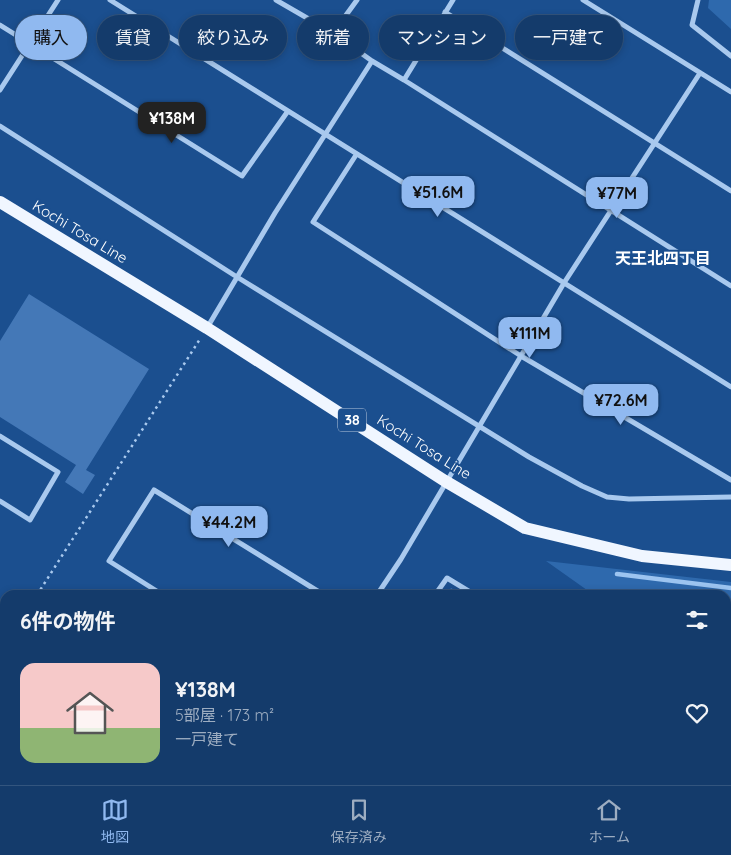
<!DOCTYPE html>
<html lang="ja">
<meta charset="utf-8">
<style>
body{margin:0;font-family:Quicksand,"Noto Sans JP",sans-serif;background:#214673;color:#f1f3f6;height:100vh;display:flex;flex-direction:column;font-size:19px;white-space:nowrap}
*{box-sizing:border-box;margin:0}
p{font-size:16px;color:#9dadc1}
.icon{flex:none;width:28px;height:28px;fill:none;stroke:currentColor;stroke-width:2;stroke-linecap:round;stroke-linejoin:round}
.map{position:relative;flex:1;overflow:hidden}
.sheet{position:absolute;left:0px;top:590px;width:731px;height:195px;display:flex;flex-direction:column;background:#143b6b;border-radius:15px 15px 0 0;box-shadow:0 2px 8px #0003,0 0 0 1px #33557e}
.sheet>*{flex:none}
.top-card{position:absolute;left:15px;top:15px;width:701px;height:45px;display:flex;gap:10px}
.price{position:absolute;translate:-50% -42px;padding:0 11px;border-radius:10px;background:#90b9f0;color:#111;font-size:16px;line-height:32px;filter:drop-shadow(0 1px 2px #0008)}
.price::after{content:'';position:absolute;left:50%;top:30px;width:15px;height:11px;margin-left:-8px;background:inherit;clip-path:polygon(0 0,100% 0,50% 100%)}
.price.current{background:#222;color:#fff}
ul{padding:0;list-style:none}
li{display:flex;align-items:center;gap:15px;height:125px;padding:0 20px}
li span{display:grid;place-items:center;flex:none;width:140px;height:100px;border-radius:15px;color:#555}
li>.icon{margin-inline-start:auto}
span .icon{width:60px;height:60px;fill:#fffc;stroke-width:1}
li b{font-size:21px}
h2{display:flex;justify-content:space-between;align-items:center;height:60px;padding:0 20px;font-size:21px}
.chip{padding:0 18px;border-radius:22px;background:#143b6b;box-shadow:0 2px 8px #0003,0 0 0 1px #33557e;font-size:18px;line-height:45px}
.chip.current{background:#90b9f0;color:#111}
.dock{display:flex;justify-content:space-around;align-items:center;height:70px;border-top:1px solid #33557e;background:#143b6b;font-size:14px;color:#9dadc1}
.dock a{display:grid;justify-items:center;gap:2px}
.dock .current{color:#90b9f0}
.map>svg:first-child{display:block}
.green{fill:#2e69ad}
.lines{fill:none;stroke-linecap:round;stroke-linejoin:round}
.stream{stroke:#9cc4f0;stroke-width:4.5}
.building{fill:#4478b7}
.path{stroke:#a9c9ee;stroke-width:2.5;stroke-dasharray:2.5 4;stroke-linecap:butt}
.street{stroke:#a9c9ee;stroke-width:5}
.primary{stroke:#f0f6ff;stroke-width:12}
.labels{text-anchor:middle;stroke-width:4;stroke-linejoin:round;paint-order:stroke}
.shield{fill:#1b4f8f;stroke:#bbcadd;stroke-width:1}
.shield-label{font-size:14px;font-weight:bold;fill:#fff}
.street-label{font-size:15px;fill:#fff;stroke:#1b4f8f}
.neighbourhood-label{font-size:16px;font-weight:bold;fill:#fff;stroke:#1b4f8f}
</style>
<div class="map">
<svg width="731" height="785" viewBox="0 0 731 785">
<rect width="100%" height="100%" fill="#1b4f8f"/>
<path class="green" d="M709,0H731V29L708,8Z
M546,561L731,582V638L726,636V595H594Z
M731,686V785H677L680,780H726V695Z"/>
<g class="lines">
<path class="stream" d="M617,574L731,588"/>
</g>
<path class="building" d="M29,294L149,369L86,470L95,475L83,494L65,482L76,465L0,417V341Z
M451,588L462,595H447Z
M646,780H661L658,785Z"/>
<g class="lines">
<path class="path" d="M37,595L200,339
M0,653L5,645"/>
<path class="street" d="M110,0L731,387
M276,0L333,33
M357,0L333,33L372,61L404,80L453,0
M583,0L731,92
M698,0L692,25L731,56
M445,12L731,191
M0,25L242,176L288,111
M404,80L731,286
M0,90L58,0
M0,126L237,277L529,457L582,486L607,497L629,499L731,497
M356,155L313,222L521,356L731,480
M207,328L275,213L372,61
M0,436L58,472L30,520L0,501
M163,595L109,561L154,490L324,595
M377,595L401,559L564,283L700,73
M435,595L447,578L475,595
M0,684L5,687
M0,779L9,785
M150,780L157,785
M461,780L469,785
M625,780L633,785
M193,785L196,780
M254,785L257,780
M316,785L320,780
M668,785L671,780"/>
<path class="primary" d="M0,202L207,328L445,481L525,528L642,556L731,565"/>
</g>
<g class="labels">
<rect class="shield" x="338" y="408.5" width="28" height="23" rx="4"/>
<g class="shield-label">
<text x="352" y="425">38</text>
</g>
<g class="street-label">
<text transform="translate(80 232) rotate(31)" y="5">Kochi Tosa Line</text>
<text transform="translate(424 447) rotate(32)" y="5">Kochi Tosa Line</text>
</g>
<g class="neighbourhood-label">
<text x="663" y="264">天王北四丁目</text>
</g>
</g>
</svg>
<b class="price current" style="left:172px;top:144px">¥138M</b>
<b class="price" style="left:438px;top:218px">¥51.6M</b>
<b class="price" style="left:617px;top:219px">¥77M</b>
<b class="price" style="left:530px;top:359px">¥111M</b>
<b class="price" style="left:621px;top:426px">¥72.6M</b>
<b class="price" style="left:229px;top:548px">¥44.2M</b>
<div class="top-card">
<a class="chip current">購入</a>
<a class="chip">賃貸</a>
<a class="chip">絞り込み</a>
<a class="chip">新着</a>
<a class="chip">マンション</a>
<a class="chip">一戸建て</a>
</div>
<section class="sheet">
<h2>6件の物件<svg class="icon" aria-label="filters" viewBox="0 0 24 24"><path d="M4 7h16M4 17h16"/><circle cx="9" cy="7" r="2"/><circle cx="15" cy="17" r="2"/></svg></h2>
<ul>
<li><span style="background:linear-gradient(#f6c9c9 65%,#8fb573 0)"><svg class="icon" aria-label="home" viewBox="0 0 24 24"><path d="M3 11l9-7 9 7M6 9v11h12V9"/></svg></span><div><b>¥138M</b><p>5部屋 · 173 m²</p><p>一戸建て</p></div><svg class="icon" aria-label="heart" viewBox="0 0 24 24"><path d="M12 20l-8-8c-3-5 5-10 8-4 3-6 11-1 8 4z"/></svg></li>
</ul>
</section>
</div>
<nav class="dock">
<a class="current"><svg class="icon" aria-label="map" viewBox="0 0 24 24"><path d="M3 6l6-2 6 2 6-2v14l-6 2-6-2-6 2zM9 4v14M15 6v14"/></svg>地図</a>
<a><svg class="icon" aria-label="saved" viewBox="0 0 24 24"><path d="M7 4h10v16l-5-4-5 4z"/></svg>保存済み</a>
<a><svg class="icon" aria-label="home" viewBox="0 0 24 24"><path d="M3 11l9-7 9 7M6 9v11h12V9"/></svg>ホーム</a>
</nav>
